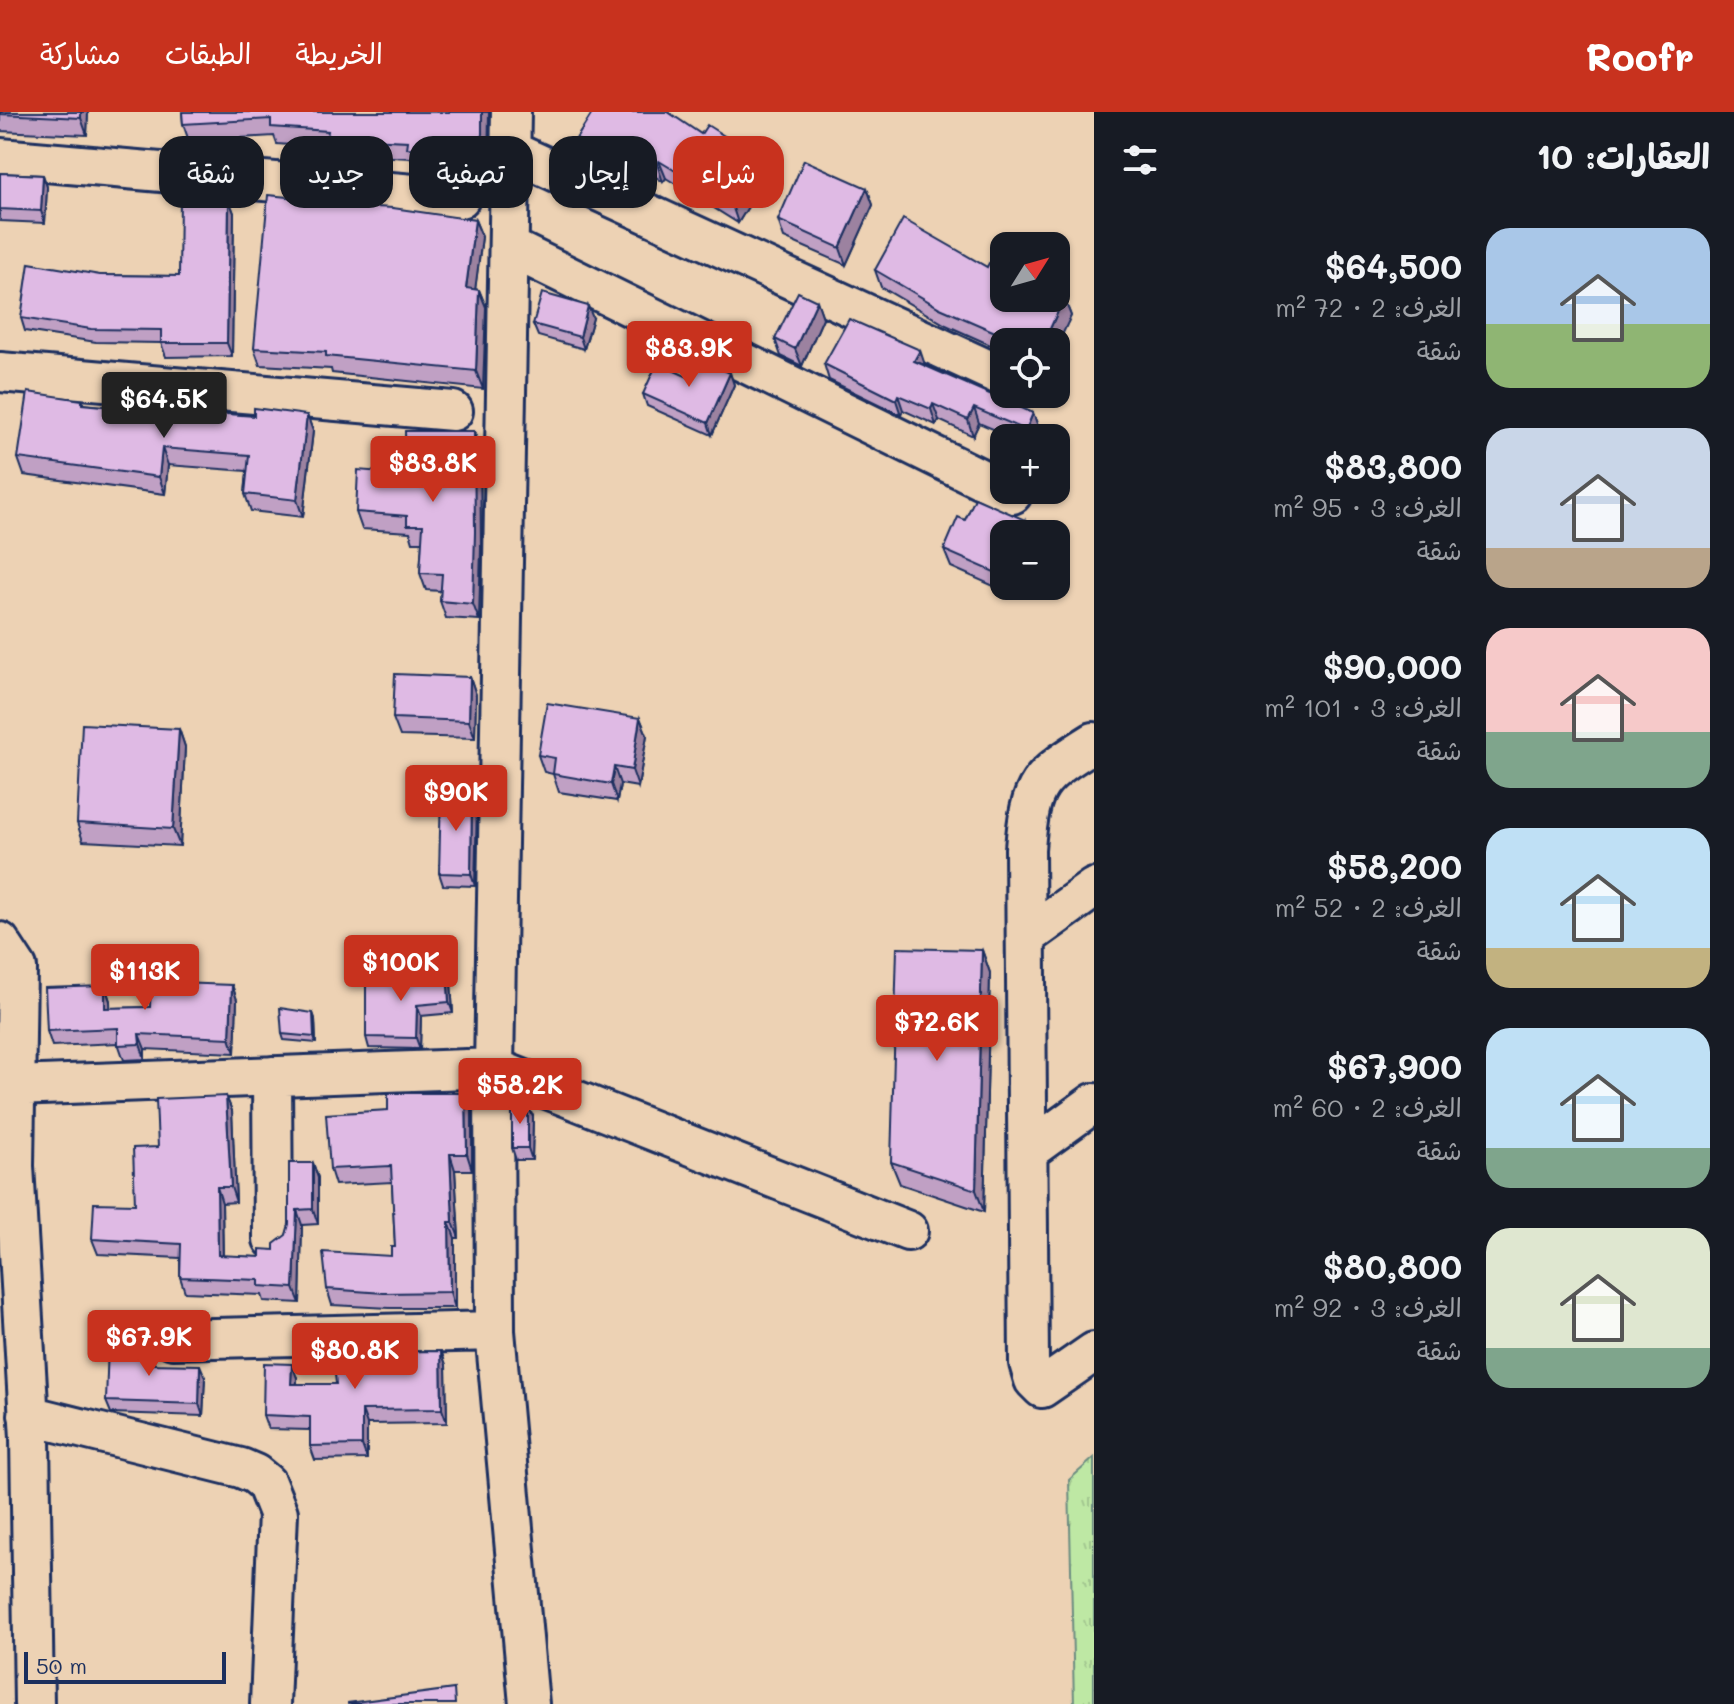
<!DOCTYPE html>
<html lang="ar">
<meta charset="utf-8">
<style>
body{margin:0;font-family:Mali,"Playpen Sans Arabic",sans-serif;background:#20242c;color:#f1f3f6;direction:rtl;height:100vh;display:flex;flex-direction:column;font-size:30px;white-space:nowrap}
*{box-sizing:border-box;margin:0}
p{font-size:26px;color:#9ea1a6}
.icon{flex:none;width:44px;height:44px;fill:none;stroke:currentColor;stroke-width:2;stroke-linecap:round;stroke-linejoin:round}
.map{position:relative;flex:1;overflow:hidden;direction:ltr}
.panel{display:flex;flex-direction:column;background:#171b24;width:640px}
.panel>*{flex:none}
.top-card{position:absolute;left:24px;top:24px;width:760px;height:72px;direction:rtl;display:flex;gap:16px}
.needle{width:52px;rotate:53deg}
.tools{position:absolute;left:990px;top:120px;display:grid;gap:16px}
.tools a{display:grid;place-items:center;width:80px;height:80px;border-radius:16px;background:#171b24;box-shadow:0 2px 6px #0004;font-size:40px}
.scale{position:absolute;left:24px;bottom:20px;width:202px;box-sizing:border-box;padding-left:8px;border:4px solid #1b2f5e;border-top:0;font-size:22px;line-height:28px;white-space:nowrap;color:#1b2f5e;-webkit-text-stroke:6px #edd2b4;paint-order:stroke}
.price{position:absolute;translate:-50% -68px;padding:0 18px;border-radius:8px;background:#c8321e;color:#fff;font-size:26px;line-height:52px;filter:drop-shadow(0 2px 4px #0008)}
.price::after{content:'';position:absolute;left:50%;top:48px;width:24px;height:18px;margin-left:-12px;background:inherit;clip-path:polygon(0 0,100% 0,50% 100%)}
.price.selected{background:#222;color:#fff}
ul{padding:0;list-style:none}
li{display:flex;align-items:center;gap:24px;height:200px;padding:0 24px}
li span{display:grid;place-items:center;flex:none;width:224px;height:160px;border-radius:24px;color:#555}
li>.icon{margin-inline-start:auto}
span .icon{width:96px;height:96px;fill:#fffc;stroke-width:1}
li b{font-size:34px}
h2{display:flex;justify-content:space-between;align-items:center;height:96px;padding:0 24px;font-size:34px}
.chip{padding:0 28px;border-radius:24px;background:#171b24;box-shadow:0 2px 6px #0004;font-size:28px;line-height:72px}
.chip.selected{background:#c8321e;color:#fff}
header{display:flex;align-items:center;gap:48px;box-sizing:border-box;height:112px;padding:0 40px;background:#c8321e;color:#fff}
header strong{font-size:38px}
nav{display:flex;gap:44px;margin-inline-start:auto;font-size:28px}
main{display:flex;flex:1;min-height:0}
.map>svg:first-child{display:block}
.grass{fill:url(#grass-tufts);stroke:#6c8c81;stroke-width:2}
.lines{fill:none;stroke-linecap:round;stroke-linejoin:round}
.minor-casing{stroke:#1b2f5e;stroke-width:44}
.minor{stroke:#edd2b4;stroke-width:38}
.wall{fill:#c0a0c4;stroke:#1b2f5e;stroke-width:2}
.shaded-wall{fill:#9c82a0;stroke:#1b2f5e;stroke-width:2}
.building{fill:#dfbae4;stroke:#1b2f5e;stroke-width:2}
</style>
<header>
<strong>Roofr</strong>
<nav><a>الخريطة</a><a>الطبقات</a><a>مشاركة</a></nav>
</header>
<main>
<section class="panel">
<h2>العقارات: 10<svg class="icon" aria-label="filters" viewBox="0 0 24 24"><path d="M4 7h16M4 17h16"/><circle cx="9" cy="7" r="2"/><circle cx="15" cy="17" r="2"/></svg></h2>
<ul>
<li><span style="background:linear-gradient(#a9c7e8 60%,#8fb573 0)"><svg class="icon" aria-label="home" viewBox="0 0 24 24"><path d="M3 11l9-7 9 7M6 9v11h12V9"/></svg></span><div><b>$64,500</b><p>الغرف: 2 · 72 m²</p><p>شقة</p></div></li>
<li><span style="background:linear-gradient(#c9d6e8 75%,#b9a48a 0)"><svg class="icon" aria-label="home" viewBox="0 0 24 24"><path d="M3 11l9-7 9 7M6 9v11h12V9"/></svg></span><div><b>$83,800</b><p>الغرف: 3 · 95 m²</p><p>شقة</p></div></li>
<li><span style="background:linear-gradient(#f6c9c9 65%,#7fa58c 0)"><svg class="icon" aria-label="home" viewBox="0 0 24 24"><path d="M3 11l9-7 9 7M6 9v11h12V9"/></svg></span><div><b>$90,000</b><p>الغرف: 3 · 101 m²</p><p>شقة</p></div></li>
<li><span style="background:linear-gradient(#bfe0f5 75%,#c2b280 0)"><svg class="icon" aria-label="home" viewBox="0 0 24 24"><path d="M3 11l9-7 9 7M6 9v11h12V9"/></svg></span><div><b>$58,200</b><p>الغرف: 2 · 52 m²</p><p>شقة</p></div></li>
<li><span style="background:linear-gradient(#bfe0f5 75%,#7fa58c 0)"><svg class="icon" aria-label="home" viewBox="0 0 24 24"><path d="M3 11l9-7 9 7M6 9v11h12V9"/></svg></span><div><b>$67,900</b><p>الغرف: 2 · 60 m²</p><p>شقة</p></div></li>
<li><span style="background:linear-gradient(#dfe7d0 75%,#7fa58c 0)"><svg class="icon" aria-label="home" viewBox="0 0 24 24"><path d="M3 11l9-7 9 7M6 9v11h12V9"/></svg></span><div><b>$80,800</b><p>الغرف: 3 · 92 m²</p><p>شقة</p></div></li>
</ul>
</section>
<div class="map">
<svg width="1094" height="1592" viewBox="0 0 1094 1592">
<defs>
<pattern id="grass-tufts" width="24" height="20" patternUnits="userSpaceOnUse" patternTransform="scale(2)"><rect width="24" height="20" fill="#bee8a4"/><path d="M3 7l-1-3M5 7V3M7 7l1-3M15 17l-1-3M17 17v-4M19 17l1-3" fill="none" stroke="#a3c790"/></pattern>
</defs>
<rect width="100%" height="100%" fill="#edd2b4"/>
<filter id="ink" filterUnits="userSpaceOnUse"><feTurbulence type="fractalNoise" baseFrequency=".0125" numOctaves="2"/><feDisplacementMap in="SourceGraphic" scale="16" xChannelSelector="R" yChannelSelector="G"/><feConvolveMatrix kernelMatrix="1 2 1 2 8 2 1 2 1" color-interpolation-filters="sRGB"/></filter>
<g filter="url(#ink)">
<path class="grass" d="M1094,1346V1592H1074L1069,1368Z"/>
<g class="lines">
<defs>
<path id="minor" d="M511,0L494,956L495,1219L529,1592
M511,39L1004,265
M0,46L460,86
M509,135L1012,382
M0,260L453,299
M1094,630C1038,665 1030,671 1025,737L1029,1251L1034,1268L1042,1276L1094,1240
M1026,825L1094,776
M0,830L17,856L14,1054L30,1326L34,1592
M272,964L273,1127
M15,974L494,956L908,1119
M1028,1039L1094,991
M173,1227L495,1219
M28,1303L241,1356L255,1362L266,1371L278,1401L270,1592"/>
</defs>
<use href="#minor" class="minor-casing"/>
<use href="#minor" class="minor"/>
</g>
<path class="wall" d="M0,0H88L87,23L0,19Z
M182,0H489L488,57L414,53L411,46L333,42L331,36L277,32L274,24L189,29L183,12Z
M593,0L767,64L738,111L666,66L663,70L637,52L627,68L582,44L576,27Z
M0,61L43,63L47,75L45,111L0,109Z
M867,76L873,93L846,153L784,126L778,108Z
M229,88L234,101L232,244L166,245L161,231L96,230L25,219L21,206L100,163L179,164Z
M329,92L475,108L482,125L475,177L479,178L486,195L483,277L332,261L331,257L260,253L254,236Z
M875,158L1064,186L1071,204L1056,230H1004V239L946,213L881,175Z
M817,189L823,206L802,254L781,244L775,227Z
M593,206L584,237L538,224L533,212Z
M824,252L925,253L1033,301L1039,317L1035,326H1014L979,311L973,324L939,308L936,313L903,298L901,303L829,268Z
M730,261L734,273L712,323L647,294L643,282L690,266Z
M82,288L84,292L185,302L254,304L307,303L313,319L303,405L251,399L245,382L247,359L168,353L165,382L24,363L18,346Z
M474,319L480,335L481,436L479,508L446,506L440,489L441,479L426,478L420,461L422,430H413L410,420L362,417L356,400L406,362Z
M1004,422V474H1010L1007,480L951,455L944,438Z
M470,565L476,583L475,626L400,624L393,606Z
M640,606L647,623L638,675L620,672L617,689L559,680L553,662L544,660L538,643Z
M179,617L185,635L180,734L83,729L77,711Z
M477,693L475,774L443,773L439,761Z
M982,838L990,861L984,1100L900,1072L891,1050Z
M451,871L453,901L421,904L420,937L369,936L366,925Z
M232,873L237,888L235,941L145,937V947L124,948L118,931L52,934L47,919L105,874L110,889V896L150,895Z
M313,901L315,907L316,931L284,928L282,922Z
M466,981L472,997V1058H455L459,1126H455V1196H390L332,1193L327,1177L391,1144L395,1135L392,1070L335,1073L330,1057L388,998Z
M226,984L232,999L236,1090L222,1091L223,1144L260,1145L274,1138L286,1123L313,1051L318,1066V1112L302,1113L300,1191L264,1189L262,1183L185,1180L180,1165V1146L98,1142L92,1127L135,1092L158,1035Z
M533,1005L532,1048H516L512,1036Z
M366,1230L369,1240L441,1239L446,1253L447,1311L367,1312V1347L315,1348L310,1334V1318L268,1317L263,1303L297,1266V1272H336Z
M150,1235L154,1246V1252L205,1265L203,1304L111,1301L106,1289Z"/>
<path class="shaded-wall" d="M81,0H88L87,23L81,6Z
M482,0H489L488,57L482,40Z
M630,35L637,52L627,68L620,50Z
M761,47L767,64L738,111L732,93Z
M659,49L666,66L663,70L657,52Z
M43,63L47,75L45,111L41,99Z
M867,76L873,93L846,153L840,136Z
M229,88L234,101L232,244L227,231Z
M475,108L482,125L473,194L466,176Z
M479,178L486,195L483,277L476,259Z
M1064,186L1071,204L1056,236V230H1044Z
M817,189L823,206L802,254L795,237Z
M588,194L593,206L584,237L580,225Z
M920,238L925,253L914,249Z
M730,261L734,273L712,323L708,311Z
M898,283L903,298L901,303L896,288Z
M933,292L939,308L936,313L931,297Z
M974,296L979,311L973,324L968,308Z
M1033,301L1039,317L1035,326H1029L1026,318Z
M307,303L313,319L303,405L297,388Z
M474,319L480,335L481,436L479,508L473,492Z
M162,336L168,353L165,382L159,365Z
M1025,408L1030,422H1019Z
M470,565L476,583L475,626L469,609Z
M640,606L647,623L638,675L632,658Z
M179,617L185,635L180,734L173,717Z
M614,655L620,672L617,689L611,672Z
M472,681L477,693L475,774L471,762Z
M982,838L990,861L984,1100L976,1078Z
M447,860L451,871L453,901L449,890Z
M232,873L237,888L235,941L230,926Z
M105,874L110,889L111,911L105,896Z
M417,893L421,904L420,937L416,926Z
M313,901L315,907L316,931L314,925Z
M139,922L145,937V947L140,932Z
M466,981L472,997V1058L467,1042Z
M226,984L232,999L236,1090L231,1075Z
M528,993L533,1005L532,1048L528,1036Z
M450,1042L455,1058L459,1126L453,1110Z
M313,1051L318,1066V1112L313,1097Z
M217,1075L222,1091L223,1159L218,1143Z
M297,1098L302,1113L300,1191L294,1176Z
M449,1110L455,1126V1196L450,1180Z
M150,1235L154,1246V1264L150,1252Z
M441,1239L446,1253L447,1311L442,1297Z
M292,1252L297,1266L296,1286L291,1272Z
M200,1253L205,1265L203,1304L199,1292Z
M362,1298L367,1312V1347L362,1333Z"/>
<path class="building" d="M0,0H81V6L0,2Z
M182,0H482V40L407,36L408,29L327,25L328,19L271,15V7L183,12Z
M593,0H668L701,22L707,13L761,47L732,93L659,49L657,52L630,35L620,50L576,27Z
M804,48L867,76L840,136L778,108Z
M0,61L43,63L41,99L0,97Z
M268,83L327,89V92L393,96L475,108L466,176L479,178L476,259L326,244V240L254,236Z
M180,87L229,88L227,231H161V218L91,217L21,206L29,151L100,163L179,164Z
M903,107L987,155L989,151L1004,158V186H1056V182L1064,186L1044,230H1018L940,196L875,158Z
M798,180L817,189L795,237L775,227Z
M542,181L588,194L580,225L533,212Z
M849,207L920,238L914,249L1033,301L1026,318L974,296L968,308L933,292L931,297L898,283L896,288L824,252Z
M699,247L730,261L708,311L643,282L657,251L690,266Z
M28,280L82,288V292L185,302V299L254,304V296L307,303L297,388L245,382L249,343L162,336L159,365L18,346Z
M405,319H474L475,420L473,492L440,489L442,462L420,461L423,413H407V404L356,400L358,358L406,362Z
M975,386L1025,408L1019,422H1004V456L1001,463L944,438L958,405L965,408Z
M395,562L470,565L469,609L393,606Z
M547,591L640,606L632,658L614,655L611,672L553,662L555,646L538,643Z
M82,612L179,617L173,717L77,711Z
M441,679L472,681L471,762L439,761Z
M897,836L982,838L976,1078L891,1050Z
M447,860L449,890L417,893L416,926L366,925V866H423V862Z
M151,870L232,873L230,926L139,922L140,932L118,933V916L47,919L45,876L105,874V896L150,895Z
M280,896L313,901L314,925L282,922Z
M388,981H466L467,1042H450L453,1110H449L450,1180L384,1181L327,1177L323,1140L391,1144V1135H395L391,1054L330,1057L326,1002L388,998Z
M226,984L231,1075H217L218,1143L260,1145V1137L274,1138V1132L286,1123L289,1112V1051H313V1097L297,1098L294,1176L259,1174V1168L180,1165L181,1132L92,1127L94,1091L135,1092L133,1036L158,1035L156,987Z
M512,993H528V1036H512Z
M366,1230V1240L441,1239L442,1297L362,1298V1333L310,1334V1305L263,1303L264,1251L292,1252L291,1272H336L332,1233Z
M108,1233L150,1235V1252L200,1253L199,1292L106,1289Z
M454,1577L455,1592H348V1591Z"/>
</g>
</svg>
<div class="tools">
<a><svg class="needle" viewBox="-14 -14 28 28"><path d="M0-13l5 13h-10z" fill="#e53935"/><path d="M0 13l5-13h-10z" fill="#9ea1a6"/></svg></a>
<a><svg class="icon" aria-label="locate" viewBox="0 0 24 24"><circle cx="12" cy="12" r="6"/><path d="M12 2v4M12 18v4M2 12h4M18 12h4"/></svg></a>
<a>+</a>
<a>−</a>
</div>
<div class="scale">50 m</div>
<b class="price" style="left:689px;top:277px">$83.9K</b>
<b class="price selected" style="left:164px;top:328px">$64.5K</b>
<b class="price" style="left:433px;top:392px">$83.8K</b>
<b class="price" style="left:456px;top:721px">$90K</b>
<b class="price" style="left:401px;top:891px">$100K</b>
<b class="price" style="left:145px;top:900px">$113K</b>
<b class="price" style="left:937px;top:951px">$72.6K</b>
<b class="price" style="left:520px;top:1014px">$58.2K</b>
<b class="price" style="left:149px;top:1266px">$67.9K</b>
<b class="price" style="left:355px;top:1279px">$80.8K</b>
<div class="top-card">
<a class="chip selected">شراء</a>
<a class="chip">إيجار</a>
<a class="chip">تصفية</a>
<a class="chip">جديد</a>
<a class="chip">شقة</a>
</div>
</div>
</main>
